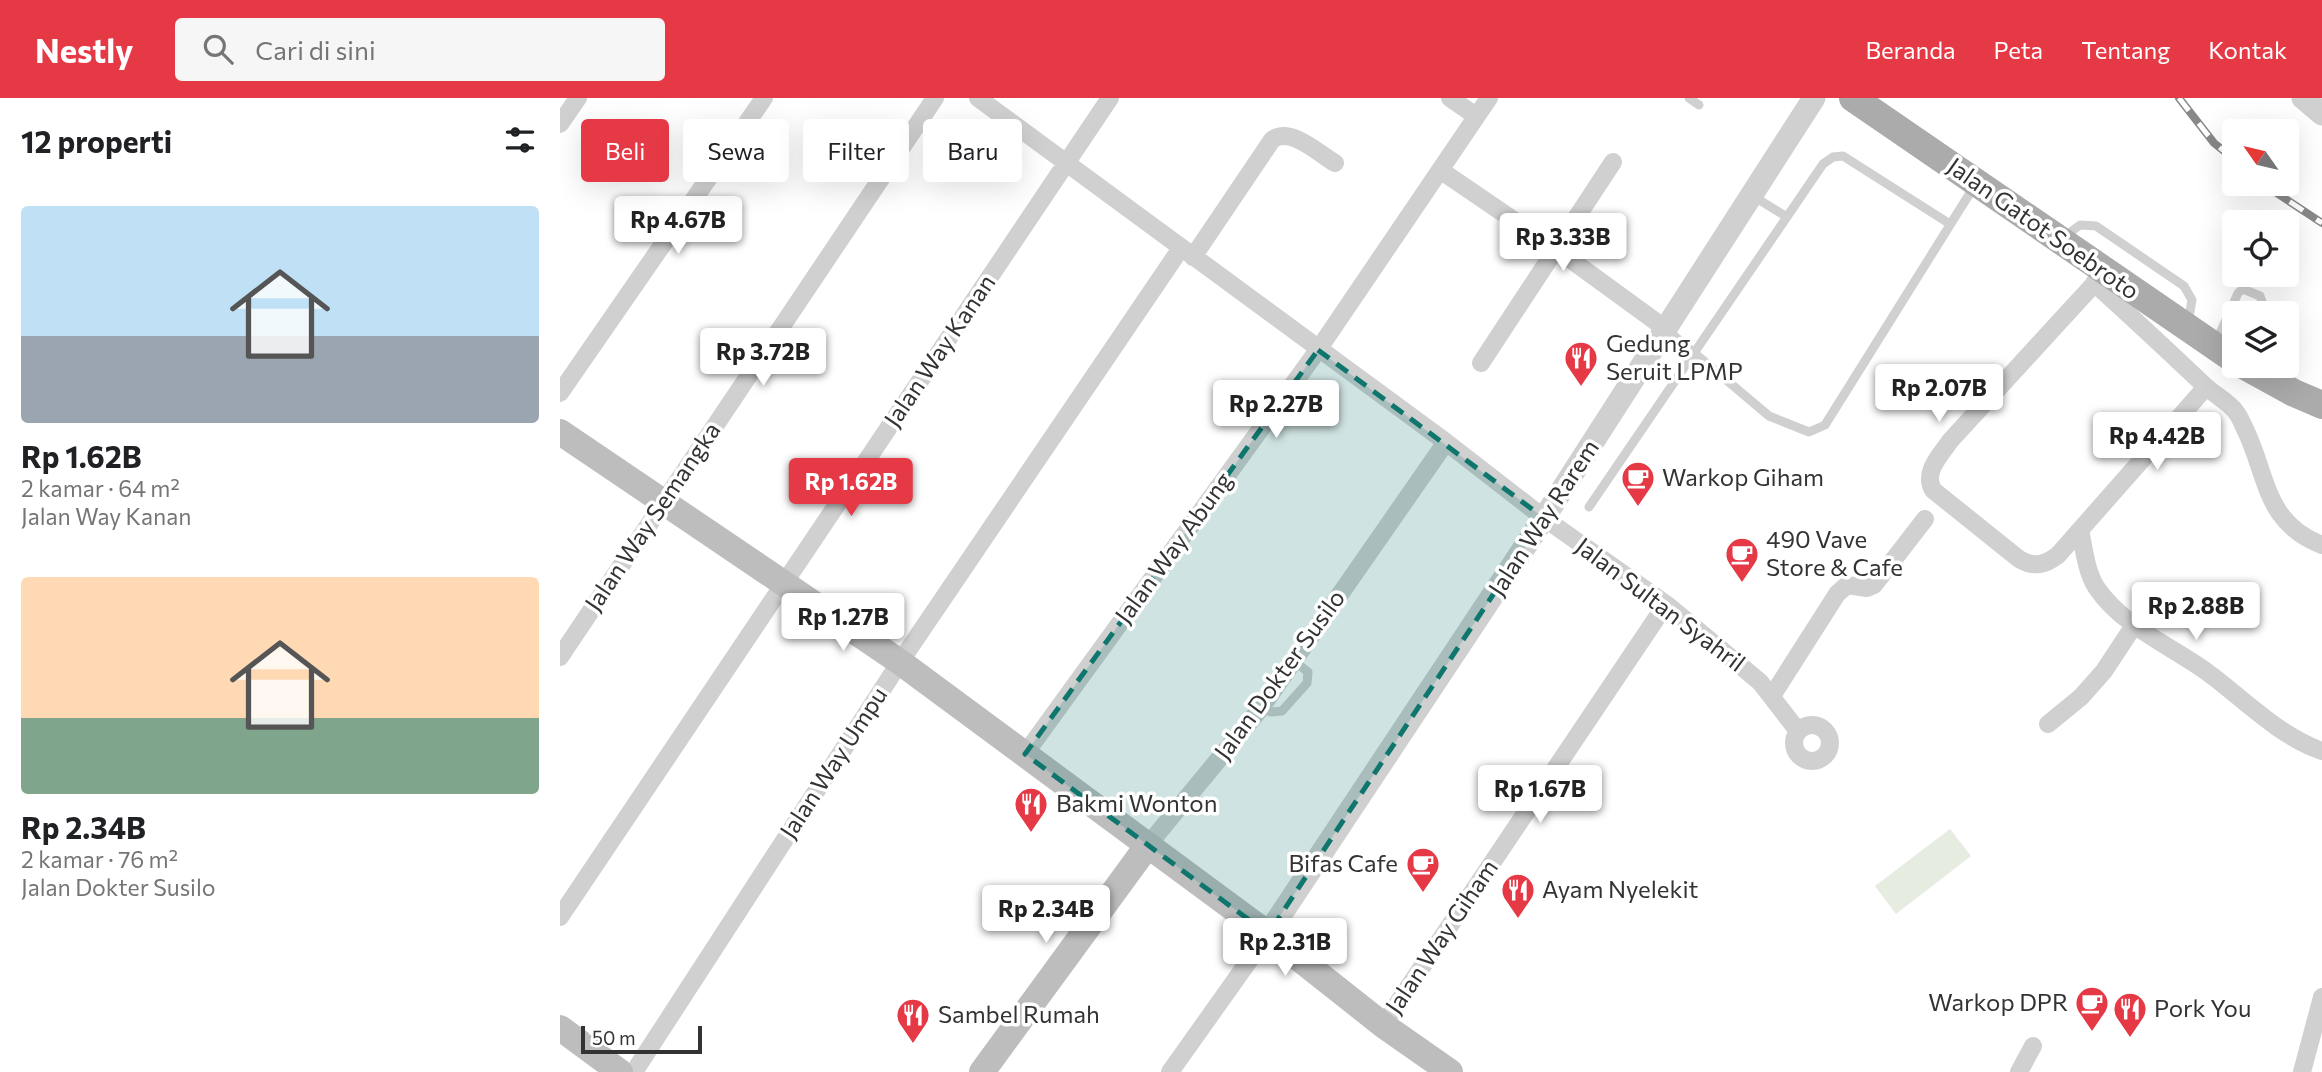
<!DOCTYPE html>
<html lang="id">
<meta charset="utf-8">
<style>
body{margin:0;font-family:Commissioner,sans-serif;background:#f6f6f6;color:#202124;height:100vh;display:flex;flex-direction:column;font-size:26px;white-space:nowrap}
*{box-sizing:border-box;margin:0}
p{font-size:23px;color:#757577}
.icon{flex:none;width:38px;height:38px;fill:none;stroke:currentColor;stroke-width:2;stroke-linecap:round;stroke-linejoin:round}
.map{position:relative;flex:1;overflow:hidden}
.details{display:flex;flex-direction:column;background:#fff;width:560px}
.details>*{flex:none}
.banner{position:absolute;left:21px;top:21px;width:665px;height:63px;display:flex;gap:14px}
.needle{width:46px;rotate:304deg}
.buttons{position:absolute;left:1662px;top:21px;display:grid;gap:14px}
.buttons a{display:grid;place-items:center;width:77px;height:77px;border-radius:7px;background:#fff;box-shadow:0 7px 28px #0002;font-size:35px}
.scale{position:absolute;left:21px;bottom:18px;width:121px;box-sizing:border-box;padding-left:7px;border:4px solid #333;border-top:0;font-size:19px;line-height:24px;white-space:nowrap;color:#333;-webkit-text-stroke:5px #fff;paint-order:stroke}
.price{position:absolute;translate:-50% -60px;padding:0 16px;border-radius:7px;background:#fff;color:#222;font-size:23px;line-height:46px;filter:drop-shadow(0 2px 4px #0008)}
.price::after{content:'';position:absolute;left:50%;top:42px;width:21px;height:16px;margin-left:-10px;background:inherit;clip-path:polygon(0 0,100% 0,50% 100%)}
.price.active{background:#e63946;color:#fff}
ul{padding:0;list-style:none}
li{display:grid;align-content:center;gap:14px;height:371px;padding:0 21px}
li span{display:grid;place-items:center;height:217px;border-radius:7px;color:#555}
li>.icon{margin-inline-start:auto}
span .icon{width:126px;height:126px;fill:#fffc;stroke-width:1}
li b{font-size:30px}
h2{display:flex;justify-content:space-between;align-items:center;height:84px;padding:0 21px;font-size:30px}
.tag{padding:0 24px;border-radius:7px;background:#fff;box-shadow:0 7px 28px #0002;font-size:24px;line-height:63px}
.tag.active{background:#e63946;color:#fff}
header{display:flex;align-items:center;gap:42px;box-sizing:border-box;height:98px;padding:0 35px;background:#e63946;color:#fff}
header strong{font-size:33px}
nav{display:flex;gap:38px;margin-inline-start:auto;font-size:24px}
.search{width:490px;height:63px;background:#f6f6f6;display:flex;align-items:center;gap:18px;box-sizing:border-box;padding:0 24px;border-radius:7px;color:#757577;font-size:26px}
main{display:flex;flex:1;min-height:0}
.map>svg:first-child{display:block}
.garden{fill:#e6ecdf}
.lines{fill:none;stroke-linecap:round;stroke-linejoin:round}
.service{stroke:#d0d0d0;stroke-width:9}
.minor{stroke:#d0d0d0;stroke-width:18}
.tertiary{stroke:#d0d0d0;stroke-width:23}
.secondary{stroke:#bdbdbd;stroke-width:26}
.primary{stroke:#ababab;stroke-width:28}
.rail-casing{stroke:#888;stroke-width:8}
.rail{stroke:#fff;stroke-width:5;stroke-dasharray:16;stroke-linecap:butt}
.marked{fill:#0f766e;fill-opacity:0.2;stroke:#0f766e;stroke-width:5;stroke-dasharray:14 9;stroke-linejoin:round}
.labels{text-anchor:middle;stroke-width:7;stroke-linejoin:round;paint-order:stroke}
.street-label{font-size:24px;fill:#333;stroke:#fff}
.poi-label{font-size:24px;fill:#333;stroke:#fff;text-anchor:start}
</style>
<header>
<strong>Nestly</strong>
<div class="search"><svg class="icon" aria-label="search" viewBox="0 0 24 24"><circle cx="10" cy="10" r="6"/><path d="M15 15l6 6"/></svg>Cari di sini</div>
<nav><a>Beranda</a><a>Peta</a><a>Tentang</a><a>Kontak</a></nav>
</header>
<main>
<section class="details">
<h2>12 properti<svg class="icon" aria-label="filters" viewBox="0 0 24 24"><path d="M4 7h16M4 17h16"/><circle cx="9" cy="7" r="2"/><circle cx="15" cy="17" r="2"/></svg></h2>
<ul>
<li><span style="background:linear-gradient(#bfe0f5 60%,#9aa5b1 0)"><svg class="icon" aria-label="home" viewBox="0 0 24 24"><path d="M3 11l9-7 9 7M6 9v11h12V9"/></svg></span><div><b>Rp 1.62B</b><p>2 kamar · 64 m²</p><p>Jalan Way Kanan</p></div></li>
<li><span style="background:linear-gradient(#ffd9b3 65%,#7fa58c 0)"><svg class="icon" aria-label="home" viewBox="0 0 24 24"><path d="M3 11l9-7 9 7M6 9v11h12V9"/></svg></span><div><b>Rp 2.34B</b><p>2 kamar · 76 m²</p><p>Jalan Dokter Susilo</p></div></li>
</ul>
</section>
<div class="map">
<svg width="1762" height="974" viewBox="0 0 1762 974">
<rect width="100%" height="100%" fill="#fff"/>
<path class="garden" d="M1390,731L1411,758L1336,816L1315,788Z"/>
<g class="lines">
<path class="service" d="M1129,0L1139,7
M1193,98L1227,119
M1504,139L1520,127L1536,128L1624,188L1632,202L1628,225
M1106,231L1209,318L1249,334L1265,327L1415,87
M1656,244L1678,195L1683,191L1700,198L1703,206L1701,215
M1029,409L1263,66L1273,59L1283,58L1390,126
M701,610L711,614L722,613L747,585L748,574L734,563"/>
<path class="minor" d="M418,0L886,344L984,420L1106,506L1200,584L1238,633
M890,0L916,18
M0,26L18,0
M880,72L996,151L1106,231
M633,159L712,42C730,28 758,55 775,65
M1545,174L1390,343C1380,358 1363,374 1373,392L1459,461C1474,470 1485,467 1498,457L1646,289
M1534,185C1571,218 1607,252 1643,286C1653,296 1668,303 1676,314C1680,319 1683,327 1686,333C1708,380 1705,425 1762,447
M921,265L1053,64
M0,295L204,0
M1520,432C1524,450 1526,473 1536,489C1562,528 1611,548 1647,574C1684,601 1717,637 1762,653
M0,559L375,0
M1212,598L1277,496L1287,487L1307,490L1314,487L1365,421
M1488,626L1521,599L1544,573L1575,526
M1234 645a18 18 0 1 1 36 0a18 18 0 1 1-36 0Z
M465,656L758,252L929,0
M588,747L701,610L886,344
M0,819L550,0
M823,927L1106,506
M74,974L340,564L621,150
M610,974L708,836
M1459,974L1473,948
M1742,974L1762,899"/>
<path class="tertiary" d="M1743,0L1762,16
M708,836L984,420L1254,0"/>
<path class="secondary" d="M0,334L340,564L708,836L823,927L890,974
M0,930L60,974
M422,974L588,747"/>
<path class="primary" d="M1293,0L1675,262
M1685,268L1734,295L1762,307"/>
<defs>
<path id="rail" d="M1619,0L1654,45L1675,62
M1703,86L1762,125"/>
</defs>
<use href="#rail" class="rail-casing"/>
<use href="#rail" class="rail"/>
</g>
<path class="marked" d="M758,252L984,420L708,836L465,656Z"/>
<defs>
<symbol id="restaurant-pin" viewBox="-11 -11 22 30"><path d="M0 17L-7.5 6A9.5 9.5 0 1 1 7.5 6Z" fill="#e63946" stroke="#fff"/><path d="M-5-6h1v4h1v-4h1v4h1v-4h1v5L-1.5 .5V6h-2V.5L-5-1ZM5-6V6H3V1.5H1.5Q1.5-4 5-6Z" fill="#fff"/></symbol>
<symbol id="cafe-pin" viewBox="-11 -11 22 30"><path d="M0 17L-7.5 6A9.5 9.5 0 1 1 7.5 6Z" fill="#e63946" stroke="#fff"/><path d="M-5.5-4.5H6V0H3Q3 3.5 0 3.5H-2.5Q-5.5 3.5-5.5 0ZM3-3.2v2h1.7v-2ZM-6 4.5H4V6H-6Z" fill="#fff"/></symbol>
</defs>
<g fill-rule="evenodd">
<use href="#restaurant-pin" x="1002" y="241" width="38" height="52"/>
<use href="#cafe-pin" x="1059" y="361" width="38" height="52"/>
<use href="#cafe-pin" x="1163" y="437" width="38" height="52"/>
<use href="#restaurant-pin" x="452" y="687" width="38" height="52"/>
<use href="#cafe-pin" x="844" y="747" width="38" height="52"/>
<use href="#restaurant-pin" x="939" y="773" width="38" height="52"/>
<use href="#cafe-pin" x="1513" y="886" width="38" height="52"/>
<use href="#restaurant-pin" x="1551" y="892" width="38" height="52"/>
<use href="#restaurant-pin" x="334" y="898" width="38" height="52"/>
</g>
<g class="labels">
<g class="street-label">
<text transform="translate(1483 131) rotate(35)" y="8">Jalan Gatot Soebroto</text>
<text transform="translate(380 253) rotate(-56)" y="8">Jalan Way Kanan</text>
<text transform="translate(93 419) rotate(-56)" y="8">Jalan Way Semangka</text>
<text transform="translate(984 420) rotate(-57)" y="8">Jalan Way Rarem</text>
<text transform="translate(614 450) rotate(-54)" y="8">Jalan Way Abung</text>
<text transform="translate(1100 507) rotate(37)" y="8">Jalan Sultan Syahril</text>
<text transform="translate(720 577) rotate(-54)" y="8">Jalan Dokter Susilo</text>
<text transform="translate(274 665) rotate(-57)" y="8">Jalan Way Umpu</text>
<text transform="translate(882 839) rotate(-56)" y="8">Jalan Way Giham</text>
</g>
<g class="poi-label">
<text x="1046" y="254">Gedung<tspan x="1046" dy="28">Seruit LPMP</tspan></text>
<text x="1102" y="388">Warkop Giham</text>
<text x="1206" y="450">490 Vave<tspan x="1206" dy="28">Store &amp; Cafe</tspan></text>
<text x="496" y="714">Bakmi Wonton</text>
<text x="838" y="774" text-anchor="end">Bifas Cafe</text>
<text x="982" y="800">Ayam Nyelekit</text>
<text x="1508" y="913" text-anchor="end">Warkop DPR</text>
<text x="1594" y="919">Pork You</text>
<text x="378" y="925">Sambel Rumah</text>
</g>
</g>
</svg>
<div class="buttons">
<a><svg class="needle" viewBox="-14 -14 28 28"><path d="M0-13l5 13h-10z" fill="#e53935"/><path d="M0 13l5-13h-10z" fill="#757577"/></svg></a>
<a><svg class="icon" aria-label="locate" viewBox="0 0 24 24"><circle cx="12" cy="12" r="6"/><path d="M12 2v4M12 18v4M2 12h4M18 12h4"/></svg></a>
<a><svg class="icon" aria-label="layers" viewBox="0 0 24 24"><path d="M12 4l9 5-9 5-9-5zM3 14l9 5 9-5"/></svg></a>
</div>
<div class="scale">50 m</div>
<b class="price" style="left:118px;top:158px">Rp 4.67B</b>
<b class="price" style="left:1003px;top:175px">Rp 3.33B</b>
<b class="price" style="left:203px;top:290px">Rp 3.72B</b>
<b class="price" style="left:1379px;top:326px">Rp 2.07B</b>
<b class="price" style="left:716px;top:342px">Rp 2.27B</b>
<b class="price" style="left:1597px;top:374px">Rp 4.42B</b>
<b class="price active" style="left:291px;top:420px">Rp 1.62B</b>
<b class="price" style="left:1636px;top:544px">Rp 2.88B</b>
<b class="price" style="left:283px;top:555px">Rp 1.27B</b>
<b class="price" style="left:980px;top:727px">Rp 1.67B</b>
<b class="price" style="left:486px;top:847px">Rp 2.34B</b>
<b class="price" style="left:725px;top:880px">Rp 2.31B</b>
<div class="banner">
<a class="tag active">Beli</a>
<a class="tag">Sewa</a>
<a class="tag">Filter</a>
<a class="tag">Baru</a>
</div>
</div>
</main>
